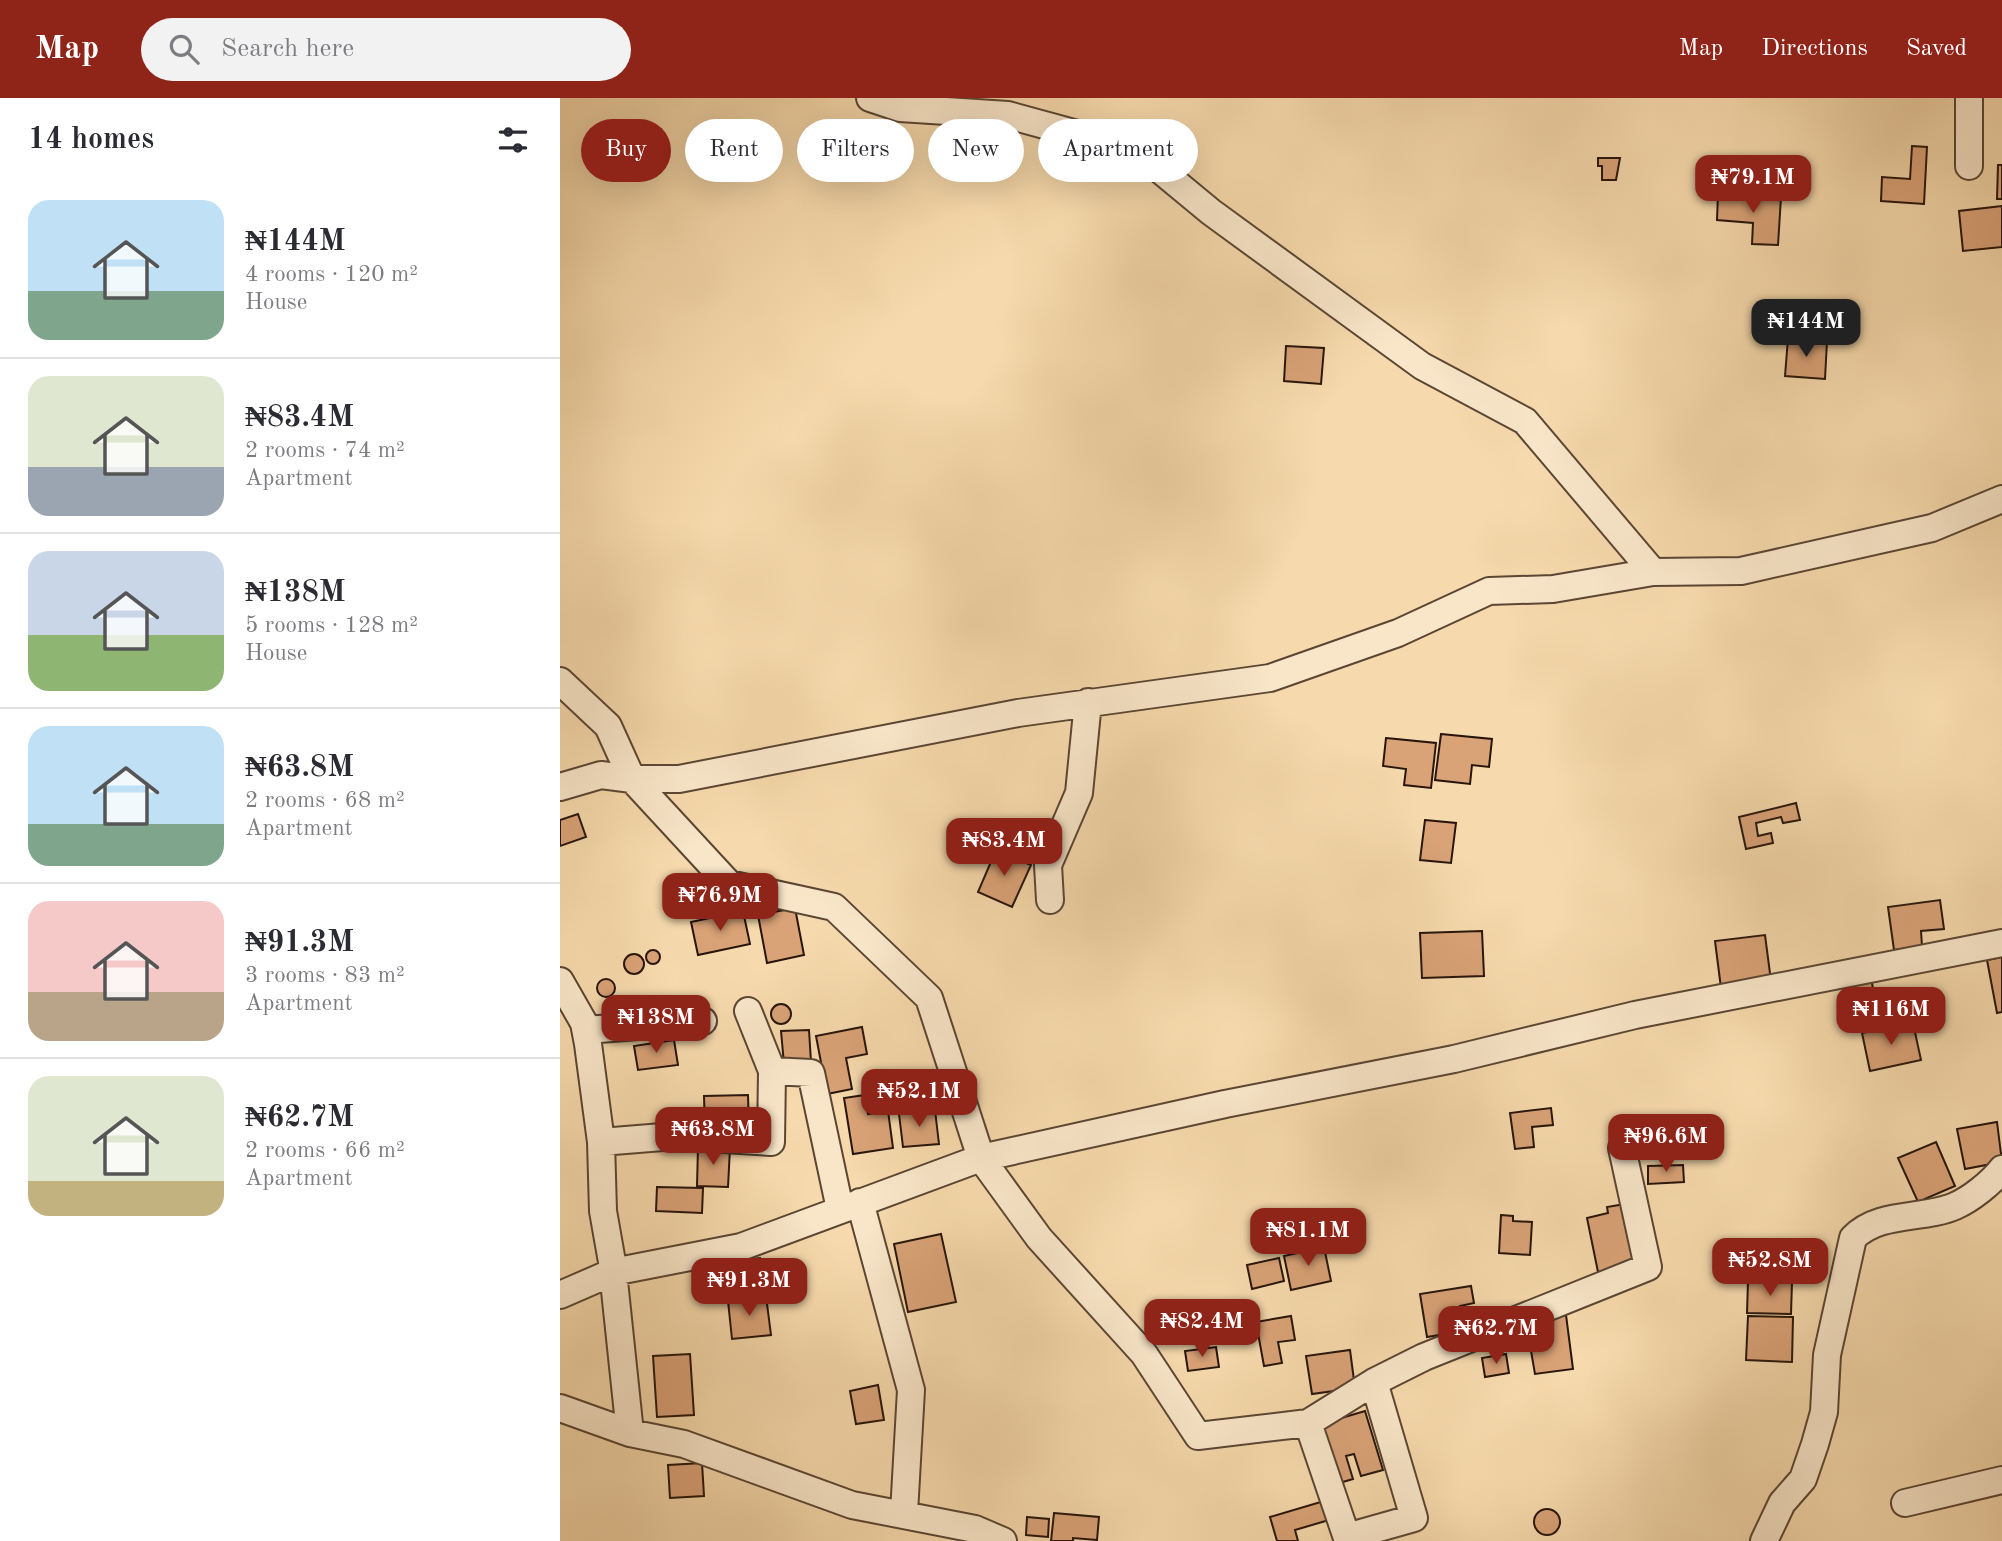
<!DOCTYPE html>
<meta charset="utf-8">
<style>
body{margin:0;font-family:"Old Standard TT",serif;background:#f2f2f3;color:#2b2b33;height:100vh;display:flex;flex-direction:column;font-size:26px;white-space:nowrap}
*{box-sizing:border-box;margin:0}
p{font-size:23px;color:#7c7c81}
.icon{flex:none;width:38px;height:38px;fill:none;stroke:currentColor;stroke-width:2;stroke-linecap:round;stroke-linejoin:round}
.map{position:relative;flex:1;overflow:hidden}
.panel{display:flex;flex-direction:column;background:#fff;width:560px}
.panel>*{flex:none}
.banner{position:absolute;left:21px;top:21px;width:665px;height:63px;display:flex;gap:14px}
.price{position:absolute;translate:-50% -60px;padding:0 16px;border-radius:14px;background:#8f2418;color:#fff;font-size:23px;line-height:46px;filter:drop-shadow(0 2px 4px #0008)}
.price::after{content:'';position:absolute;left:50%;top:42px;width:21px;height:16px;margin-left:-10px;background:inherit;clip-path:polygon(0 0,100% 0,50% 100%)}
.price.selected{background:#222;color:#fff}
ul{padding:0;list-style:none}
li{display:flex;align-items:center;gap:21px;height:175px;padding:0 28px}
li+li{border-top:2px solid #e1e1e2}
li span{display:grid;place-items:center;flex:none;width:196px;height:140px;border-radius:21px;color:#555}
li>.icon{margin-inline-start:auto}
span .icon{width:84px;height:84px;fill:#fffc;stroke-width:1}
li b{font-size:30px}
h2{display:flex;justify-content:space-between;align-items:center;height:84px;padding:0 28px;font-size:30px}
.tag{padding:0 24px;border-radius:32px;background:#fff;box-shadow:0 7px 28px #0002;font-size:24px;line-height:63px}
.tag.selected{background:#8f2418;color:#fff}
header{display:flex;align-items:center;gap:42px;box-sizing:border-box;height:98px;padding:0 35px;background:#8f2418;color:#fff}
header strong{font-size:33px}
nav{display:flex;gap:38px;margin-inline-start:auto;font-size:24px}
.search{width:490px;height:63px;background:#f2f2f3;display:flex;align-items:center;gap:18px;box-sizing:border-box;padding:0 24px;border-radius:38px;color:#7c7c81;font-size:26px}
main{display:flex;flex:1;min-height:0}
.map>svg:first-child{display:block}
.building{fill:#d9a277;stroke:#27150c;stroke-width:2}
.lines{fill:none;stroke-linecap:round;stroke-linejoin:round}
.minor-casing{stroke:#5b4634;stroke-width:30}
.minor{stroke:#f9e6c9;stroke-width:26}
</style>
<header>
<strong>Map</strong>
<div class="search"><svg class="icon" aria-label="search" viewBox="0 0 24 24"><circle cx="10" cy="10" r="6"/><path d="M15 15l6 6"/></svg>Search here</div>
<nav><a>Map</a><a>Directions</a><a>Saved</a></nav>
</header>
<main>
<section class="panel">
<h2>14 homes<svg class="icon" aria-label="filters" viewBox="0 0 24 24"><path d="M4 7h16M4 17h16"/><circle cx="9" cy="7" r="2"/><circle cx="15" cy="17" r="2"/></svg></h2>
<ul>
<li><span style="background:linear-gradient(#bfe0f5 65%,#7fa58c 0)"><svg class="icon" aria-label="home" viewBox="0 0 24 24"><path d="M3 11l9-7 9 7M6 9v11h12V9"/></svg></span><div><b>₦144M</b><p>4 rooms · 120 m²</p><p>House</p></div></li>
<li><span style="background:linear-gradient(#dfe7d0 65%,#9aa5b1 0)"><svg class="icon" aria-label="home" viewBox="0 0 24 24"><path d="M3 11l9-7 9 7M6 9v11h12V9"/></svg></span><div><b>₦83.4M</b><p>2 rooms · 74 m²</p><p>Apartment</p></div></li>
<li><span style="background:linear-gradient(#c9d6e8 60%,#8fb573 0)"><svg class="icon" aria-label="home" viewBox="0 0 24 24"><path d="M3 11l9-7 9 7M6 9v11h12V9"/></svg></span><div><b>₦138M</b><p>5 rooms · 128 m²</p><p>House</p></div></li>
<li><span style="background:linear-gradient(#bfe0f5 70%,#7fa58c 0)"><svg class="icon" aria-label="home" viewBox="0 0 24 24"><path d="M3 11l9-7 9 7M6 9v11h12V9"/></svg></span><div><b>₦63.8M</b><p>2 rooms · 68 m²</p><p>Apartment</p></div></li>
<li><span style="background:linear-gradient(#f6c9c9 65%,#b9a48a 0)"><svg class="icon" aria-label="home" viewBox="0 0 24 24"><path d="M3 11l9-7 9 7M6 9v11h12V9"/></svg></span><div><b>₦91.3M</b><p>3 rooms · 83 m²</p><p>Apartment</p></div></li>
<li><span style="background:linear-gradient(#dfe7d0 75%,#c2b280 0)"><svg class="icon" aria-label="home" viewBox="0 0 24 24"><path d="M3 11l9-7 9 7M6 9v11h12V9"/></svg></span><div><b>₦62.7M</b><p>2 rooms · 66 m²</p><p>Apartment</p></div></li>
</ul>
</section>
<div class="map">
<svg width="1442" height="1443" viewBox="0 0 1442 1443">
<rect width="100%" height="100%" fill="#f6d9ac"/>
<filter id="stains"><feTurbulence type="fractalNoise" baseFrequency=".00286" numOctaves="4"/><feColorMatrix values="0 0 0 0 .2 0 0 0 0 .09 0 0 0 0 .02 0 0 0 .5 -.17"/></filter>
<radialGradient id="worn" r=".72"><stop offset=".6" stop-color="#630" stop-opacity="0"/><stop offset="1" stop-color="#630" stop-opacity=".3"/></radialGradient>
<path class="building" d="M1352,48L1367,49L1364,106L1321,103L1322,79L1350,81Z
M1038,60H1060L1056,82H1042V68H1038Z
M1438,67H1442V101H1437Z
M1158,96L1221,99L1218,147L1192,146L1193,125L1157,122Z
M1442,108V149L1403,153L1399,113Z
M1228,240L1267,243L1265,281L1225,278Z
M726,248L764,250L761,286L724,283Z
M881,636L932,641L929,669L912,667L910,686L875,682Z
M826,640L876,645L871,690L844,687L846,671L823,668Z
M1236,705L1240,722L1223,725L1221,719L1196,725L1198,738L1211,735L1213,745L1186,751L1179,719Z
M18,716L26,739L0,748V722Z
M865,722L896,725L891,765L860,762Z
M436,752L471,767L452,809L418,794Z
M1380,802L1384,831L1361,833L1362,848L1334,852L1328,809Z
M235,810L244,857L207,865L198,817Z
M183,813L190,846L138,857L131,824Z
M922,833L924,878L862,880L860,835Z
M1205,837L1211,883L1161,890L1155,843Z
M86 859a7 7 0 1 1 14 0a7 7 0 1 1-14 0Z
M64 866a10 10 0 1 1 20 0a10 10 0 1 1-20 0Z
M1442,859V914L1437,915L1427,862Z
M1311,880L1317,911L1348,905L1351,921L1302,931L1292,885Z
M37 890a9 9 0 1 1 18 0a9 9 0 1 1-18 0Z
M211 916a10 10 0 1 1 20 0a10 10 0 1 1-20 0Z
M1353,925L1361,962L1310,973L1302,935Z
M302,929L307,956L286,960L292,991L267,996L256,938Z
M249,932L251,964L224,966L221,933Z
M114,942L118,967L78,972L74,948Z
M385,973L389,999L347,1005L343,980Z
M188,997L189,1033H145L144,998Z
M305,997L308,1016L328,1013L333,1050L293,1056L284,1000Z
M991,1010L993,1027L972,1029L974,1049L955,1051L950,1015Z
M375,1012L379,1046L343,1049L339,1016Z
M1437,1024L1442,1064L1405,1071L1397,1031Z
M1376,1044L1395,1088L1358,1104L1338,1060Z
M138,1049L170,1050L168,1089L137,1088Z
M1123,1067L1124,1084L1088,1086V1068Z
M97,1089L143,1090L142,1115L96,1113Z
M1071,1105L1083,1166L1038,1174L1027,1120L1048,1115L1047,1109Z
M941,1117L953,1118V1123L972,1124L970,1157L939,1155Z
M381,1136L396,1204L348,1214L334,1146Z
M764,1149L771,1183L731,1192L724,1158Z
M200,1160L202,1181L168,1185L165,1164Z
M719,1160L724,1183L692,1191L687,1167Z
M1188,1183L1232,1184L1231,1216L1187,1215Z
M911,1188L914,1205L900,1208L904,1233L867,1239L860,1196Z
M206,1198L211,1237L172,1241L168,1203Z
M1006,1217L1013,1271L975,1276L971,1253L983,1252L979,1221Z
M731,1218L735,1242L718,1244L722,1265L704,1268L696,1224Z
M1188,1218L1233,1219L1232,1264L1186,1262Z
M656,1249L659,1269L628,1273L625,1253Z
M790,1252L795,1290L752,1296L746,1258Z
M130,1256L134,1317L97,1319L93,1258Z
M946,1256L949,1275L925,1279L922,1260Z
M318,1287L324,1322L296,1326L290,1293Z
M805,1313L823,1372L801,1378L794,1356L786,1358L793,1381L776,1386L758,1327Z
M142,1365L144,1398L110,1400L108,1367Z
M764,1403L769,1422L735,1432L738,1443H717L710,1419Z
M974 1424a13 13 0 1 1 26 0a13 13 0 1 1-26 0Z
M494,1415L539,1419L537,1442L513,1440V1443H491Z
M467,1419L489,1421L488,1439L466,1437Z"/>
<g class="lines">
<defs>
<path id="minor" d="M310,0L340,10L448,17L576,52L651,114L862,268L965,323L1093,474L1181,473L1372,430L1442,401
M1409,0V68
M0,583L48,628L72,681L169,786L274,809L369,900L421,1060L479,1140L584,1256L638,1338L748,1325
M0,689L41,677L72,681H119L458,615L710,580L838,535L929,493L993,491L1093,474
M490,802L488,767L519,695L528,604
M0,883L24,925L28,946L41,1044L43,1113L52,1164L70,1335
M26,932L143,923
M212,973L251,975L280,1111
M41,1044L115,1038L211,1044L212,973L188,913
M300,1104L351,1292L344,1415
M0,1197L53,1174L181,1149L421,1060L665,1006L894,961L1075,917L1442,845
M0,1310L70,1335L124,1346L292,1407L415,1431L443,1443
M1345,1405L1442,1382
M787,1439L854,1420L814,1284
M788,1443L748,1325L814,1284L864,1259L1088,1169L1062,1050
M1204,1443L1222,1405L1243,1381L1255,1346L1264,1314L1267,1257L1293,1140C1319,1113 1363,1122 1395,1108C1411,1101 1431,1085 1442,1071"/>
</defs>
<use href="#minor" class="minor-casing"/>
<use href="#minor" class="minor"/>
</g>
<rect width="100%" height="100%" filter="url(#stains)"/>
<rect width="100%" height="100%" fill="url(#worn)"/>
</svg>
<b class="price" style="left:1193px;top:117px">₦79.1M</b>
<b class="price selected" style="left:1246px;top:261px">₦144M</b>
<b class="price" style="left:444px;top:780px">₦83.4M</b>
<b class="price" style="left:160px;top:835px">₦76.9M</b>
<b class="price" style="left:1331px;top:949px">₦116M</b>
<b class="price" style="left:96px;top:957px">₦138M</b>
<b class="price" style="left:359px;top:1031px">₦52.1M</b>
<b class="price" style="left:153px;top:1069px">₦63.8M</b>
<b class="price" style="left:1106px;top:1076px">₦96.6M</b>
<b class="price" style="left:748px;top:1170px">₦81.1M</b>
<b class="price" style="left:1210px;top:1200px">₦52.8M</b>
<b class="price" style="left:189px;top:1220px">₦91.3M</b>
<b class="price" style="left:642px;top:1261px">₦82.4M</b>
<b class="price" style="left:936px;top:1268px">₦62.7M</b>
<div class="banner">
<a class="tag selected">Buy</a>
<a class="tag">Rent</a>
<a class="tag">Filters</a>
<a class="tag">New</a>
<a class="tag">Apartment</a>
</div>
</div>
</main>
